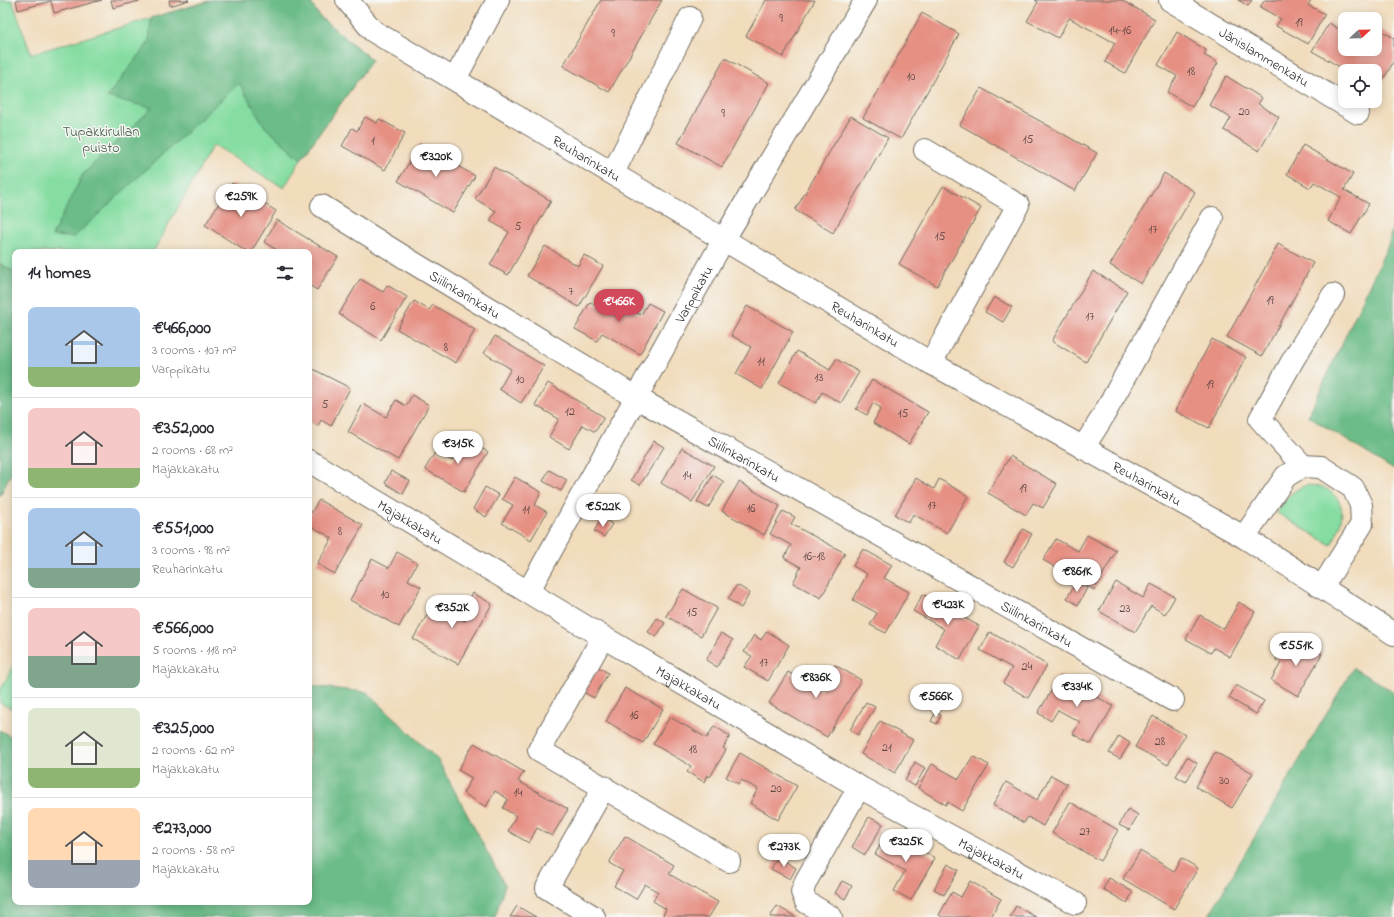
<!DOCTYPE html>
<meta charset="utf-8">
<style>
body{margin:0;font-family:"Indie Flower",sans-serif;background:#f2f2f3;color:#2b2b33;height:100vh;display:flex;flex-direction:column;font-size:15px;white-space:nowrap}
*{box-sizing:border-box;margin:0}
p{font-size:13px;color:#7c7c81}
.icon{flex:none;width:22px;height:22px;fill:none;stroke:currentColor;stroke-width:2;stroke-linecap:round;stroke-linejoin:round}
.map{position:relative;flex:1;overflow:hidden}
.panel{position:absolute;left:12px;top:249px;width:300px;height:656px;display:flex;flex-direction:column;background:#fff;border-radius:8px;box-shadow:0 2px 10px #0003}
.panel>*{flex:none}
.needle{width:26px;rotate:68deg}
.fabs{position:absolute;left:1338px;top:12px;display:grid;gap:8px}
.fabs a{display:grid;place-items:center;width:44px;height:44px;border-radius:8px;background:#fff;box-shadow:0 2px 10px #0003;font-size:20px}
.price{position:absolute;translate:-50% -34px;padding:0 9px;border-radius:14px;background:#fff;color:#222;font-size:13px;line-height:26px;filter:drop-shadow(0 1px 2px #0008)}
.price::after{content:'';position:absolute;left:50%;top:24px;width:12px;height:9px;margin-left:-6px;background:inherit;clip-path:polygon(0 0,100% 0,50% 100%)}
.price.on{background:#d1495b;color:#fff}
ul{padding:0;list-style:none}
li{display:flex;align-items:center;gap:12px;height:100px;padding:0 16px}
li+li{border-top:1px solid #e1e1e2}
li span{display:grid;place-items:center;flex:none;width:112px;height:80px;border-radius:8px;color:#555}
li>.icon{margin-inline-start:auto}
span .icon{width:48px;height:48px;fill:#fffc;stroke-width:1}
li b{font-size:17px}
h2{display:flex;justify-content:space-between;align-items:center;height:48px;padding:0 16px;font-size:17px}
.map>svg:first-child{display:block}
.green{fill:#85dda2;stroke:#588466}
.forest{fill:#6cbc88;stroke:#4c745a}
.building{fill:#e68f83}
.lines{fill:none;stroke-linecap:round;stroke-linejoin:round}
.minor-casing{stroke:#70695e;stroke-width:24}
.minor{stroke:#fff;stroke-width:22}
.labels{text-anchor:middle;stroke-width:3;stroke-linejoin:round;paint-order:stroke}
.number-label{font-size:12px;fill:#5a4441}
.street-label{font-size:14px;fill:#2b2b2b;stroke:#f6f6f2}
.park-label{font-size:14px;fill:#425849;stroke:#f6f6f2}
</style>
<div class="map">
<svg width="1394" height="917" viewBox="0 0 1394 917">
<rect width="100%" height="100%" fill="#f6f6f2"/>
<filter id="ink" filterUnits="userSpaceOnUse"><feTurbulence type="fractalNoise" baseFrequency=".025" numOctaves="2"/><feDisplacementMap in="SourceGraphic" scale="8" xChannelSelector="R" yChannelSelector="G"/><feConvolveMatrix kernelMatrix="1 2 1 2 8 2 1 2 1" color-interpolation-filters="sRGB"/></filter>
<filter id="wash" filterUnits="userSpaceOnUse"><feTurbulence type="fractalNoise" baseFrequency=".012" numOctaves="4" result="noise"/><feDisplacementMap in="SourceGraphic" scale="16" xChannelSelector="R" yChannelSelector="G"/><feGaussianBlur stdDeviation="0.9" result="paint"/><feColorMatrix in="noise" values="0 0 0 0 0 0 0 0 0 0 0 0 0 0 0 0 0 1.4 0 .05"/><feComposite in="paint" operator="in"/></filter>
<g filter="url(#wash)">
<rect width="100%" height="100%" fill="#f1dcbc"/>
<path class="green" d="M0,0H12L31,54L212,0H309L320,17L372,60L301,159L284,188L213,145L153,252H15V273L0,263Z
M1307,485C1311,486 1315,485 1319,486C1324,487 1329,490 1333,494C1349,508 1340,529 1331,545L1277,513C1285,500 1291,490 1307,485Z
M15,662V710L0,703V691Z"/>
<path class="forest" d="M212,0H309L320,17L372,60L301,159L265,127L239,83L74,237L52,236L83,174L152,108L107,97L149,42L151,18Z
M1394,216V470L1308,416L1389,243Z
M0,264L15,273V469L8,479L0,496Z
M1353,668L1394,692V917H1208Z
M309,686L367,692L438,760L505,885L495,917H0V730L15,739V902H309Z"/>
<g id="blocks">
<path class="building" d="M16,0H102L54,13L51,1L18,10Z
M111,0H143L113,8Z
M169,0H189L170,6Z
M601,0H662L609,92L563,66Z
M766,0H815L783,57L746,36Z
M1035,0H1121L1155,19L1125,73L1105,62L1115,43L1069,18L1058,38L1027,21L1038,2Z
M1238,0H1252L1248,6Z
M1265,0H1311L1308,5L1325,14L1308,44L1276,26L1281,19L1260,7Z
M922,13L959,34L901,139L863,118Z
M1329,23L1345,33V49H1375V27L1394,38V61L1378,89L1375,88V71H1347L1312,51Z
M1177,32L1206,50L1204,55L1218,63L1192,107L1167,92L1177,76L1158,65Z
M725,58L769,83L722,167L678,143Z
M1226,76L1262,98L1258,104L1279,117L1259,151L1224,130L1231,118L1209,105Z
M981,88L1097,153L1075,191L960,125Z
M851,116L888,138L833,233L795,210Z
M365,117L377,123L379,119L405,133L385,170L342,146L352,128L357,131Z
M420,144L475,176L453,213L398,181Z
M1303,145L1353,174L1344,190L1369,204L1351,234L1328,221L1341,197L1314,182L1310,188L1287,174Z
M494,167L551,201L508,275L490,265L509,232L490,221L496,211L475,199Z
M1164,173L1195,192L1141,284L1110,265Z
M232,183L276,211L251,252H247L205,225Z
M943,186L981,208L937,286L899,264Z
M277,220L338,257L317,290L309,285V252H280L264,242Z
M1278,244L1313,263L1262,356L1227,337Z
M545,246L578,266L584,255L603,266L579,307L527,276Z
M1093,271L1127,291L1086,362L1052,341Z
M360,279L383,292L387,285L407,297L381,340L339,314Z
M604,295L641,315L648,303L663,311L640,354L602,333L597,341L575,329L590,302L598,306Z
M994,297L1012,307L1003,322L985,312Z
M414,301L429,310L433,305L475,330L456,363L397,329Z
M747,306L793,332L762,389L736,374L751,347L731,335Z
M495,336L544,366L521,403L499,389L511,369L484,353Z
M1212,339L1246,357L1209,428L1175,411Z
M797,351L830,370L836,359L859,372L841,403L822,392L816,403L779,383Z
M309,367L350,388L331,426L321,420L318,426L309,421Z
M872,380L928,412L909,444L873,423L881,408L873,403L867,415L856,409Z
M548,383L604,417L595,432L583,425L569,449L549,437L559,419L535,405Z
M412,395L429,405L398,460L348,432L363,404L386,417L396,400L406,406Z
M465,439L488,452L464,492L425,469L436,451L452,461Z
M654,441L664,447L640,485L631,480Z
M682,448L714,466L692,502L661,483Z
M1010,456L1057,484L1043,508L1033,503L1026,515L988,493Z
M549,470L567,480L561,491L543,481Z
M391,471L410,481L403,494L385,483Z
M713,475L724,482L708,508L697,502Z
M515,477L541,492L535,505L547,512L531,540L502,523L513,505L502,499Z
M916,478L934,489L939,479L968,496L947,533L913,514L909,523L895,515Z
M739,482L780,506L764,535L722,511Z
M485,487L499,495L486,517L473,509Z
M319,500L363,525L335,574L317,564L332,538L309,525V511L311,513Z
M783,511L795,517L791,524L845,553L821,598L793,583L801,567L784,558L791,545L770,534Z
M602,518L612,524L604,537L594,531Z
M1023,529L1032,534L1013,567L1004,562Z
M1087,535L1116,551L1094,590L1043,560L1056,539L1078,551Z
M863,549L892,565L884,578L909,592L886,633L870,625L877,613L853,600L867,574L853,566Z
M397,552L417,563L408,580L421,587L399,627L350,600L372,559L389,568Z
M1076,582L1087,588L1078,605L1067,598Z
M1116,582L1143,598L1151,584L1175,597L1165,614L1151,606L1135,632L1099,611Z
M737,585L750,593L741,608L728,599Z
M683,589L717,608L701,636L666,616Z
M473,593L492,604L458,664L413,639L434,603L465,621L472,608L466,605Z
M923,594L979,626L960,660L935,645L944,629L913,611Z
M1239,602L1255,612L1230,657L1214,648L1211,653L1186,639L1200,615L1224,629Z
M657,618L665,623L656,637L648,632Z
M767,631L789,645L768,681L744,667L752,656L744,652L754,635L761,640Z
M990,632L1047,665L1028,698L1003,683L1012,668L980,650Z
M721,633L733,640L717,667L706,660Z
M1295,639L1322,654L1298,696L1271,680L1281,663L1276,660L1280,653L1285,656Z
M835,665L861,680L827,737L769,703L788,672L820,691Z
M597,666L608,673L594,698L583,692Z
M1060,676L1113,706L1091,744L1073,734L1080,722L1058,710L1051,721L1038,713Z
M1236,685L1264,701L1256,714L1229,698Z
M625,688L663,709L643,743L606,721Z
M950,693L956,697L950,705L945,701Z
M927,696L934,700L928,708L922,704Z
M866,702L875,707L858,735L850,730Z
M936,712L941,715L937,724L931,721Z
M1153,716L1185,735L1168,765L1135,747Z
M670,717L707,738L714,726L730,736L723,748L726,750L710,777L707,775L704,782L687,772L691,766L653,744Z
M880,721L913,740L895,773L861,754Z
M1119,736L1130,743L1120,759L1109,753Z
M474,743L524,772L518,781L568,809L552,836L537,828L529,843L508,831L516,816L503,808L508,799L495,791L486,807L463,793L472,778L458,770Z
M1215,752L1253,773L1232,808L1196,787Z
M740,753L797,786L778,820L750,803L758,789L741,780L739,784L726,777Z
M973,756L989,765L962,811L947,802L946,805L918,788L932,764L959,779Z
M1187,757L1197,763L1186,782L1176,776Z
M915,762L925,768L915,786L905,781Z
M1051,775L1067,784L1043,826L1028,817L1024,823L993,805L1006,782L1037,800Z
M1070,802L1118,830L1100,861L1052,833Z
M1128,809L1138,815L1129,830L1119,825Z
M869,817L883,824L865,855L852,847Z
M889,831L935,858L911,900L894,891L905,871L875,854Z
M625,836L674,865L669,874L718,902L709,917H662L666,909L653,901L658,892L645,884L636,899L614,886L623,871L609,863Z
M1140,851L1174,871L1181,858L1198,868L1174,909L1123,879Z
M778,857L796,868L790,879L771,869Z
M948,864L959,870L944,895L934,889Z
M1109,878L1133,892L1127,903L1103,889Z
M842,881L852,886L845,899L835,893Z
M970,881L1001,899L991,917H942L939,915L952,892L961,897Z
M517,906L536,917H510Z
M777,906L796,917H770Z
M1016,906L1036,917H1010Z"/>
</g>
</g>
<g filter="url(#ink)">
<use href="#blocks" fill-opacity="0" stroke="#70695e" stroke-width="1"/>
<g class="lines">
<defs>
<g id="minor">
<path id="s1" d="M347,0L373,31L931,363L1244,537L1394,634"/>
<path id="s2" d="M1170,0L1358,113"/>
<path d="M455,79L498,0"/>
<path d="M925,150L1018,205L931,363"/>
<path d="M613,173L690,18"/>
<path id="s3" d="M322,206L412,262L635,397L1173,700"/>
<path d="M1083,448L1102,418L1212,218"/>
<path id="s4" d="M309,461L603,637L859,787L1075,903"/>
<path d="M1303,466L1260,419L1294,358L1333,295"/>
<path d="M1244,537L1286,476L1303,466L1321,467L1353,488L1361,505L1362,524L1322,587"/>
<path id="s5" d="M528,592L724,239L866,0"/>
<path d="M603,637L539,750L729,861"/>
<path d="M594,917L547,888L604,787"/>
<path d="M831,917L806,902L802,892L806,881L859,787"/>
</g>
</defs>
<use href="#minor" class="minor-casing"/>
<use href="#minor" class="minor"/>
</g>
</g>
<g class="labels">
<g class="number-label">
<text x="781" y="22">9</text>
<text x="1299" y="26">19</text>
<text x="1120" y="34">14-16</text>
<text x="613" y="37">9</text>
<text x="1191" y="75">18</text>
<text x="911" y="80">10</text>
<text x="1244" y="115">20</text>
<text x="723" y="117">9</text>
<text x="1028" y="143">15</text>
<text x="373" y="144">1</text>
<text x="518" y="230">5</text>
<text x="1153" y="233">17</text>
<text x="940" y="240">15</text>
<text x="571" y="295">7</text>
<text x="1270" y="304">19</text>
<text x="373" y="310">6</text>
<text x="1090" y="320">17</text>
<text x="446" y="351">8</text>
<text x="761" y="365">11</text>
<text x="819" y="381">13</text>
<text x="520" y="383">10</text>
<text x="1210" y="388">19</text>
<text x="325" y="408">5</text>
<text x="570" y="415">12</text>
<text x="903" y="417">15</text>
<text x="687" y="479">14</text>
<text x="1023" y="492">19</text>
<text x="932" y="509">17</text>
<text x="751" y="512">16</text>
<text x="526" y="513">11</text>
<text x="340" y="535">8</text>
<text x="814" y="560">16-18</text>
<text x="385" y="598">10</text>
<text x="1125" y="612">23</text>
<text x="692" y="616">15</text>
<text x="764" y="666">17</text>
<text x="1027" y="670">24</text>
<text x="634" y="719">16</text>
<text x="1160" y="745">28</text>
<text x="887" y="751">21</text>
<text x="693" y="753">18</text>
<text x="1224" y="784">30</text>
<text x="776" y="792">20</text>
<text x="518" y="796">14</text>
<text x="1085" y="835">27</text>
</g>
<g class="street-label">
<text dy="5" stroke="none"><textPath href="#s2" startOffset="110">Jänislammenkatu</textPath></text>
<text dy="5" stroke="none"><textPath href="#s1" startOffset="289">Reuharinkatu</textPath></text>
<text dy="5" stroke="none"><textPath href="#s3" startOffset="168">Siilinkarinkatu</textPath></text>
<text dy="5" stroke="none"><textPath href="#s5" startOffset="341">Varppikatu</textPath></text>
<text dy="5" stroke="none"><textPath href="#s1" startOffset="613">Reuharinkatu</textPath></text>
<text dy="5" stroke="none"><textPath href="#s3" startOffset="492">Siilinkarinkatu</textPath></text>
<text dy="5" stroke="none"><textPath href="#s1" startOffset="937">Reuharinkatu</textPath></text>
<text dy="5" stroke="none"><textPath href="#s4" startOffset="118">Majakkakatu</textPath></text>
<text dy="5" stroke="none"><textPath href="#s3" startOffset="828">Siilinkarinkatu</textPath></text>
<text dy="5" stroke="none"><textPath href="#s4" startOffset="442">Majakkakatu</textPath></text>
<text dy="5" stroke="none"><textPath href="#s4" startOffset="790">Majakkakatu</textPath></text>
</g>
<g class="park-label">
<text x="101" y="136">Tupakkirullan<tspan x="101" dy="16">puisto</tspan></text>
</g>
</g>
</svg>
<div class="fabs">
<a><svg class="needle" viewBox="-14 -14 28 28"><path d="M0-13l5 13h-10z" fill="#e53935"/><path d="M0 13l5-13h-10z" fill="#7c7c81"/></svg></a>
<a><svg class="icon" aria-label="locate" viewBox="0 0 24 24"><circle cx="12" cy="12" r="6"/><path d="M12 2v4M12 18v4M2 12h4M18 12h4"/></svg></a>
</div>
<b class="price" style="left:436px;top:178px">€320K</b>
<b class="price" style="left:241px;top:218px">€259K</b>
<b class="price on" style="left:619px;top:323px">€466K</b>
<b class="price" style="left:458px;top:465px">€315K</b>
<b class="price" style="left:603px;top:528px">€522K</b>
<b class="price" style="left:1077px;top:593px">€861K</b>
<b class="price" style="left:948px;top:626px">€423K</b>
<b class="price" style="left:452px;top:629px">€352K</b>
<b class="price" style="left:1296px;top:667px">€551K</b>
<b class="price" style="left:816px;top:699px">€836K</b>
<b class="price" style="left:1077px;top:708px">€334K</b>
<b class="price" style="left:936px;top:718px">€566K</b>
<b class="price" style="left:906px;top:863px">€325K</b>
<b class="price" style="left:784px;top:868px">€273K</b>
<section class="panel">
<h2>14 homes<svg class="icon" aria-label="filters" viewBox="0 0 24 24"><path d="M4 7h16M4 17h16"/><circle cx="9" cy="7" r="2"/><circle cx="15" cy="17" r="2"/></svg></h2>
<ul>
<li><span style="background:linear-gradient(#a9c7e8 75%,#8fb573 0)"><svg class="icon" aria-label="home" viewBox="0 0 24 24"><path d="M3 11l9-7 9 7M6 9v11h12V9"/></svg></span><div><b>€466,000</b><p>3 rooms · 107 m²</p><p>Varppikatu</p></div></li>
<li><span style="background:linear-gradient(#f6c9c9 75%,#8fb573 0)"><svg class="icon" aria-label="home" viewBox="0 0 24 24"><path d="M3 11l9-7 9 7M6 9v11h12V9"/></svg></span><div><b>€352,000</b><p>2 rooms · 68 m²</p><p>Majakkakatu</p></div></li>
<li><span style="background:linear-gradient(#a9c7e8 75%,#7fa58c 0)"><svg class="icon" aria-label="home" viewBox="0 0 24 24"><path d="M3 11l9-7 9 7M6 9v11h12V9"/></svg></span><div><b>€551,000</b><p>3 rooms · 98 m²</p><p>Reuharinkatu</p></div></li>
<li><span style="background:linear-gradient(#f6c9c9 60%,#7fa58c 0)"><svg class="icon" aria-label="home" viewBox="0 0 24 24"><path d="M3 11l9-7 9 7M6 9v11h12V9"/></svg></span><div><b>€566,000</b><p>5 rooms · 118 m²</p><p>Majakkakatu</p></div></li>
<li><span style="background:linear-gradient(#dfe7d0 75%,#8fb573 0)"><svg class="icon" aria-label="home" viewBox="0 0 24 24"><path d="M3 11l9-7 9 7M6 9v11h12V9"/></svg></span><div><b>€325,000</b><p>2 rooms · 62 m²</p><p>Majakkakatu</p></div></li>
<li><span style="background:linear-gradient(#ffd9b3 65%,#9aa5b1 0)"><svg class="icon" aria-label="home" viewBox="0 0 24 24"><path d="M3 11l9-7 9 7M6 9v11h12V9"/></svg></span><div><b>€273,000</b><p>2 rooms · 58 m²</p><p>Majakkakatu</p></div></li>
</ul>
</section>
</div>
